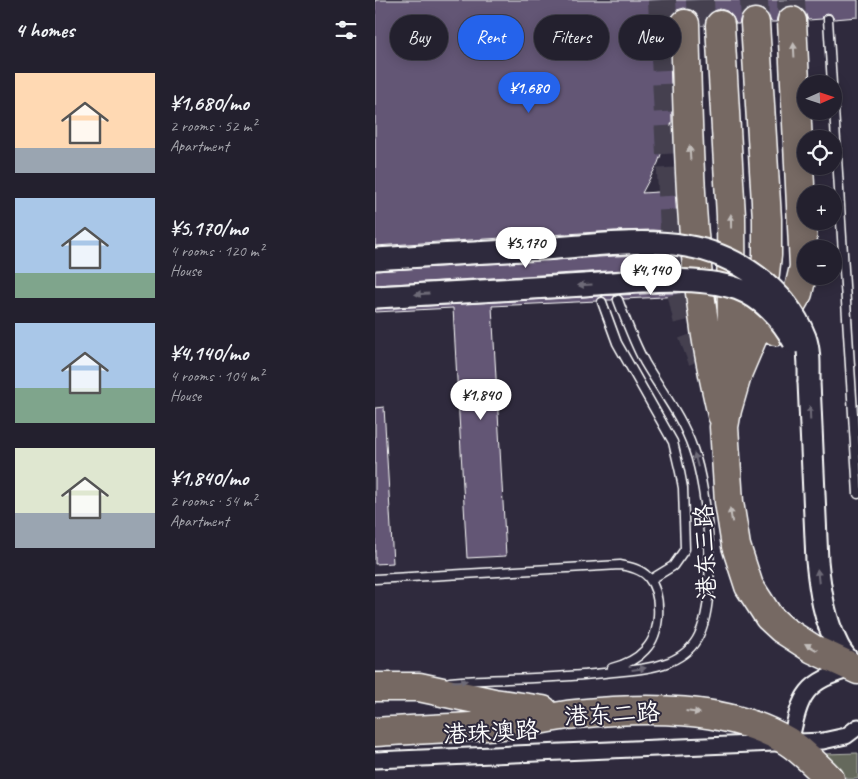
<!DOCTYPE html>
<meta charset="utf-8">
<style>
body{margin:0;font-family:Caveat,"LXGW WenKai TC",sans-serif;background:#2b2836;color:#f1f3f6;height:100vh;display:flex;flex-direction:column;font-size:19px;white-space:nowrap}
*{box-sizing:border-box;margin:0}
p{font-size:16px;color:#a3a3aa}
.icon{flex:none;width:28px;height:28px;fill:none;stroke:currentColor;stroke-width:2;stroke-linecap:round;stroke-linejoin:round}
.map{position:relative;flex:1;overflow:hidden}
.details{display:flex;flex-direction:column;background:#23202e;width:375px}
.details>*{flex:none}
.top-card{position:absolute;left:15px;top:15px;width:392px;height:45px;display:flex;gap:10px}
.needle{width:32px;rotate:87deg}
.controls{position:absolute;left:422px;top:75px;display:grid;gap:10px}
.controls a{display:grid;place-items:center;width:45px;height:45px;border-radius:50%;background:#23202e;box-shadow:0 2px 12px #0003,0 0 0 1px #403e4a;font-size:25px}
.price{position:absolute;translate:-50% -42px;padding:0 11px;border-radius:18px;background:#fff;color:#222;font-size:16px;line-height:32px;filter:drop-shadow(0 1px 2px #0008)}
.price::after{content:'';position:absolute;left:50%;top:30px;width:15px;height:11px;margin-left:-8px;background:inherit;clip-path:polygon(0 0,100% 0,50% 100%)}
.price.selected{background:#2563eb;color:#fff}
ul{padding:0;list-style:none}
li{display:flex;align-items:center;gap:15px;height:125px;padding:0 15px}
li span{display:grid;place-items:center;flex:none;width:140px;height:100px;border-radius:0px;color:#555}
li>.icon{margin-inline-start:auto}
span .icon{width:60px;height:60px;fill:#fffc;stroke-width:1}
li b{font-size:21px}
h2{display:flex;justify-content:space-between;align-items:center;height:60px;padding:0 15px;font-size:21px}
.pill{padding:0 18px;border-radius:22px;background:#23202e;box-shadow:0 2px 12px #0003,0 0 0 1px #403e4a;font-size:18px;line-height:45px}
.pill.selected{background:#2563eb;color:#fff}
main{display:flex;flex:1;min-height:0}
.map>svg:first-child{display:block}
.green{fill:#65695b;stroke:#b2b4ad}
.building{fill:#635774;stroke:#fff}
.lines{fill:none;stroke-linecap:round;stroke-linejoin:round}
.highway-tunnel{stroke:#443f50;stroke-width:28;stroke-dasharray:28 14;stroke-linecap:butt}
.lane-casing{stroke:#fff;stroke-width:11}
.street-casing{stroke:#fff;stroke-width:19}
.secondary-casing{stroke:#fff;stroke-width:25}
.highway-casing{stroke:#fff;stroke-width:31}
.lane{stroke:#2f2a3d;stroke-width:8}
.street{stroke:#2f2a3d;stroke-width:15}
.secondary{stroke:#2f2a3d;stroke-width:21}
.highway{stroke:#766964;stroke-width:28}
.secondary-bridge-casing{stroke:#fff;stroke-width:25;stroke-linecap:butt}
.secondary-bridge{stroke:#2f2a3d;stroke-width:21}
.oneway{fill:#c1bcb9}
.oneway2{fill:#6d6a77}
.labels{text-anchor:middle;stroke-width:4;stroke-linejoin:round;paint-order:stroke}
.street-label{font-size:24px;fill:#fff;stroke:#2f2a3d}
</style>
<main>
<section class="details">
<h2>4 homes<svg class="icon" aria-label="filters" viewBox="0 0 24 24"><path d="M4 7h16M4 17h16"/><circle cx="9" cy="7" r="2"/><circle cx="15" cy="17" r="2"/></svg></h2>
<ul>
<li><span style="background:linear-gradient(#ffd9b3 75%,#9aa5b1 0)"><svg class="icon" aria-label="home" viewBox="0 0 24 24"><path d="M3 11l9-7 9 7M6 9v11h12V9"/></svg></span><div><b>¥1,680/mo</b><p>2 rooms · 52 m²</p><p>Apartment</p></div></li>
<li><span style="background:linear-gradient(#a9c7e8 75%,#7fa58c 0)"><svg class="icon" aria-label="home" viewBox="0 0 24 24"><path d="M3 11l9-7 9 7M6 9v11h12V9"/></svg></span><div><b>¥5,170/mo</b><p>4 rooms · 120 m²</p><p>House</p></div></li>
<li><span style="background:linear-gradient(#a9c7e8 65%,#7fa58c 0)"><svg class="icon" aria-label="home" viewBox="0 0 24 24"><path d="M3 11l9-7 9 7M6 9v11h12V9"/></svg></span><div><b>¥4,140/mo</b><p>4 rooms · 104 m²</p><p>House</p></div></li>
<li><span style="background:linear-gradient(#dfe7d0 65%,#9aa5b1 0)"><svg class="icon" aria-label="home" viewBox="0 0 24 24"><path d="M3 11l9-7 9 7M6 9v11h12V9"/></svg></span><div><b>¥1,840/mo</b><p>2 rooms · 54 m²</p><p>Apartment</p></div></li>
</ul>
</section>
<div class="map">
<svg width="483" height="779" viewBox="0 0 483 779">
<rect width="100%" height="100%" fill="#2f2a3d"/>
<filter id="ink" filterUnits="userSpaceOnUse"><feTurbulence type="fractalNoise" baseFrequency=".02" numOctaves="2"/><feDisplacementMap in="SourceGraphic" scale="10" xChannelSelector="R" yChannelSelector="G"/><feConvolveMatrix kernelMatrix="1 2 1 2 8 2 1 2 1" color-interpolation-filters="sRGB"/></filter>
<g filter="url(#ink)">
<path class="green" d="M483,753V779H473L450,754Z"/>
<path class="building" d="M0,0H483V17L459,19L456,14L452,13L448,16L447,19L433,20L430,12L424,7L417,5L408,8L403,14L401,22H396L393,14L387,9L380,7L371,10L366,16L364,24H361L358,17L352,11L345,9L336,12L331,18L329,25H326L324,16L317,10L309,8L302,10L297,16L294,24L297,122L283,163L267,193L300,191L303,232L277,230L239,231L0,246Z
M276,255L305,258L306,268L265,269L0,285V271L240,256Z
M287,293H308V296L249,299L245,295Z
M240,295L237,300H232L227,296L222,301L117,306L131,556L92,558L78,308L0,312V309Z
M9,407L18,563L0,564V408Z"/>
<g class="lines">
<path class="highway-tunnel" d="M287,0L301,269L313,323L330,367
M325,0L326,25
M379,0L380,23
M416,0L417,21"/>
<defs>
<path id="lane" d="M453,19L457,84
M459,109L483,494
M227,302L242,343L298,442L305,472L308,488L310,549L298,566L275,580
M0,579L245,565C255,567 266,569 273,577C288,595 286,634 270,650C261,660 249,665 237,668
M75,682C129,678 184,679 238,672C257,670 276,669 294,662C306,657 318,648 324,635C343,596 333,490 318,449C307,417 287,392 270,363C259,343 251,321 243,300"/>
<path id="street" d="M415,743C426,694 428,682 480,668
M0,760L448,741L471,736L483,727"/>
<path id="secondary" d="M434,382L442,561C445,590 449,619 463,646C467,654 474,661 479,668"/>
<path id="highway" d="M380,23L392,219V255L387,300L380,332L363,372L352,410L349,427L354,502L361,546L374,586L394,617L407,629L438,649L483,670
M310,24C313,123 314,223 329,322C333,353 340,385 347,415
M345,25L356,216L357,335L352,375
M401,331L423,293L429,267L417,21
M0,687H44L119,703L168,710
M0,732C47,729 94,728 141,724C161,721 180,716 201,714C268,707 352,705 412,741C428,751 442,766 455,779"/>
</defs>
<use href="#lane" class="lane-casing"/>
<use href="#street" class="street-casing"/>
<use href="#secondary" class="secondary-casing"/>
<use href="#highway" class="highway-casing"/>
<use href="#lane" class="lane"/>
<use href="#street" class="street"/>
<use href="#secondary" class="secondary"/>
<use href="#highway" class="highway"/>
<defs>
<path id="secondary-bridge" d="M0,259C56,255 111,252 167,249C211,246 268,238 311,246C361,254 411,289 430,337C435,351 434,368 434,382
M1,297C70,293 139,289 209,285C253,282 322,274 363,289C387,298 407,319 419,342"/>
</defs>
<use href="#secondary-bridge" class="secondary-bridge-casing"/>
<use href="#secondary-bridge" class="secondary-bridge"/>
</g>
<defs><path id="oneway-solid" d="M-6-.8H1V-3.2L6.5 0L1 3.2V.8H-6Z" transform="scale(1.25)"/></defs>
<g class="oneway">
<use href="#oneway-solid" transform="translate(419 50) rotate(-93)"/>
<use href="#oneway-solid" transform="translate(315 153) rotate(-93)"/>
<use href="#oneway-solid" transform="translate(356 221) rotate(-91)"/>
<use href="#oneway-solid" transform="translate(356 515) rotate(-99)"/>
<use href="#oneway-solid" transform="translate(436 647) rotate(-151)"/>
<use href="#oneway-solid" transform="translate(318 712) rotate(8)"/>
</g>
<g class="oneway2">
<use href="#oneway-solid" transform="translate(210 285) rotate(177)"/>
<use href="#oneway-solid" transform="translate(47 294) rotate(177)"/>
<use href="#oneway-solid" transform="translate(435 413) rotate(-92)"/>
<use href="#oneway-solid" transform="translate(321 460) rotate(-105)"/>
<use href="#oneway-solid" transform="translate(443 576) rotate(-96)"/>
<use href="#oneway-solid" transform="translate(264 669) rotate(-8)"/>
<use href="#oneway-solid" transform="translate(85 681) rotate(-4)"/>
</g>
</g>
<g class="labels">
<g class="street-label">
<text transform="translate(330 552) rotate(-92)" y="8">港东三路</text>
<text transform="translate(237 714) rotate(-3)" y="8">港东二路</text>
<text transform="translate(116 732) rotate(-3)" y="8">港珠澳路</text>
</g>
</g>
</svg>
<div class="controls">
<a><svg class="needle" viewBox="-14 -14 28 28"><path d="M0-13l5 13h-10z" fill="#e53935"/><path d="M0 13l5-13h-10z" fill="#a3a3aa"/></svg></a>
<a><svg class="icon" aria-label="locate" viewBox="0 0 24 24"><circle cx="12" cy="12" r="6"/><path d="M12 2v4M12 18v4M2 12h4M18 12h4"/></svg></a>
<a>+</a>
<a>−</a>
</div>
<b class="price selected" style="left:154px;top:114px">¥1,680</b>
<b class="price" style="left:151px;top:269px">¥5,170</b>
<b class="price" style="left:276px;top:296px">¥4,140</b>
<b class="price" style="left:106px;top:421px">¥1,840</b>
<div class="top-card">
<a class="pill">Buy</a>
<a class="pill selected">Rent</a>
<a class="pill">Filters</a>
<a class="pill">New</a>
</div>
</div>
</main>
